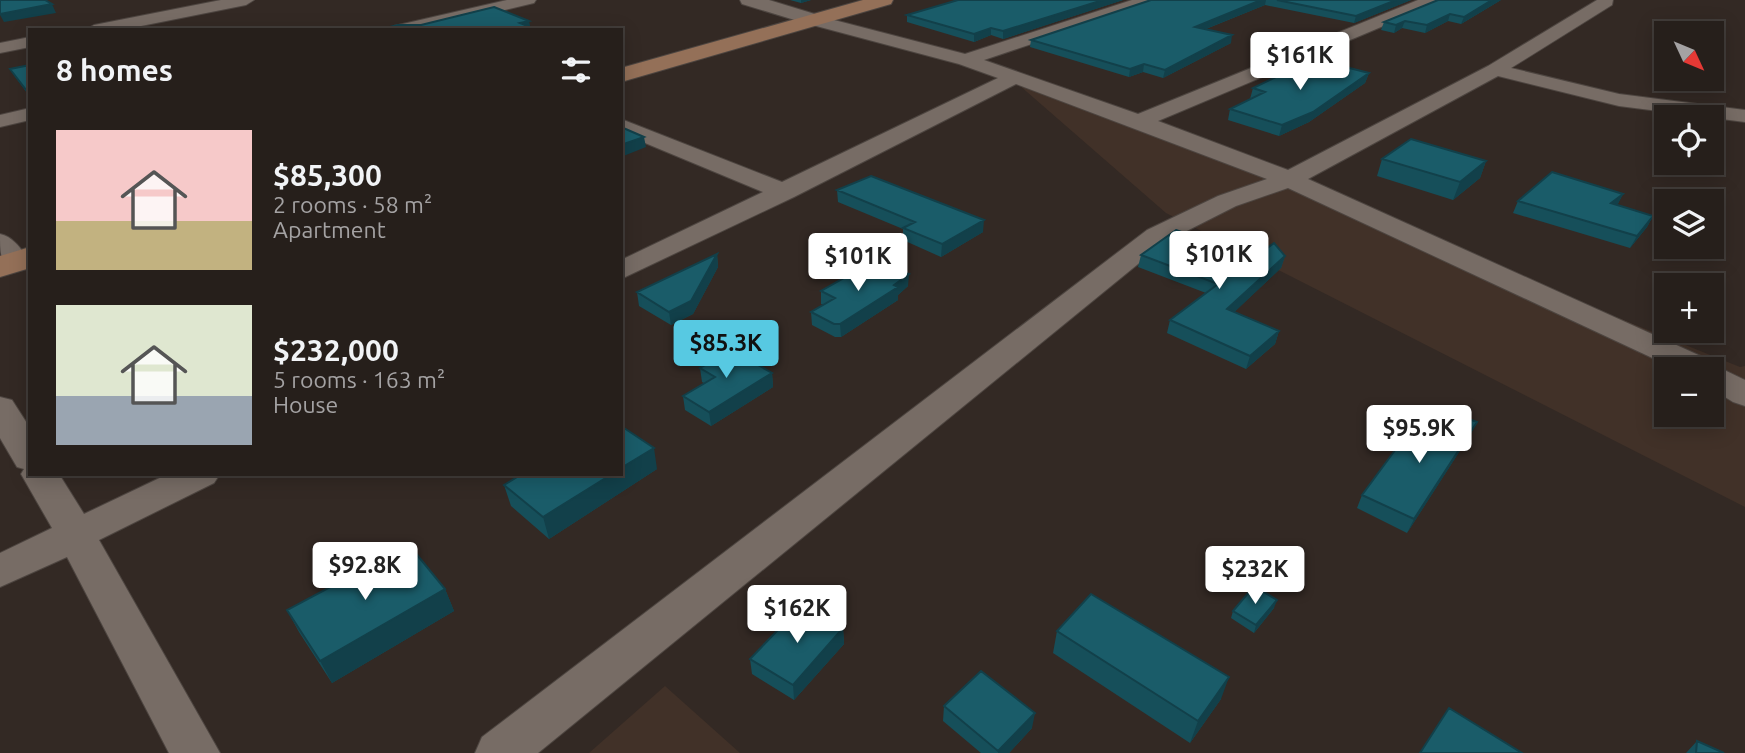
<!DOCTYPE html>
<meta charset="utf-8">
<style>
body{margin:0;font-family:Ubuntu,sans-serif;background:#2e2724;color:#f1f3f6;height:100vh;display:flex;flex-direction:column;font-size:26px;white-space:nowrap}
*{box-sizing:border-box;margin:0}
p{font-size:23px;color:#a4a2a3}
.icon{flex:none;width:38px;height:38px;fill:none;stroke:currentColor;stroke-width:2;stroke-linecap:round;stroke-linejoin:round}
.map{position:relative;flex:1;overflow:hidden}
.details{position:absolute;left:28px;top:28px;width:595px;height:448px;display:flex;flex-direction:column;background:#261f1b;border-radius:0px;box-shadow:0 4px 18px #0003,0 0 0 2px #423d3a}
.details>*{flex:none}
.needle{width:46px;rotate:134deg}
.tools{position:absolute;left:1654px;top:21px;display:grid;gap:14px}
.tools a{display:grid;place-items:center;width:70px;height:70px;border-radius:0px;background:#261f1b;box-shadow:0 4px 18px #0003,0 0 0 2px #423d3a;font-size:35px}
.price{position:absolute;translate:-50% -60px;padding:0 16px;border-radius:7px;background:#fff;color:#222;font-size:23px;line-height:46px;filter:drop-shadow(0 2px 4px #0008)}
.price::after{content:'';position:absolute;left:50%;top:42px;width:21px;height:16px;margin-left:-10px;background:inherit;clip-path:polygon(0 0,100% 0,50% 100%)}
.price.current{background:#57c9e2;color:#111}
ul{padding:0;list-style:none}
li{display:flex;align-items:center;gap:21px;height:175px;padding:0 28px}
li span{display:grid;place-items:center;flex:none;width:196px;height:140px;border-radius:0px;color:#555}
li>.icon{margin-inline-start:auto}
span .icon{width:84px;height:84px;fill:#fffc;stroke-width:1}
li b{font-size:30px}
h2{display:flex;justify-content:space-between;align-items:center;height:84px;padding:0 28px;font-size:30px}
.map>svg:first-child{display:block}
.built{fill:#413128;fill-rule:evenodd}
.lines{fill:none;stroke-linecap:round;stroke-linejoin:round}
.minor-casing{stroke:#4d4540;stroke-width:2}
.tertiary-casing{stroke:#4d4540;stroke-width:2}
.secondary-casing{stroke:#4d4540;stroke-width:2}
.minor{fill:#776c65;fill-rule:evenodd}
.tertiary{fill:#776c65;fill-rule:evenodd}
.secondary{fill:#947058;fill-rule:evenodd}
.wall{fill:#164f5a}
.shaded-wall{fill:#12404a}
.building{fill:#1a5c69;stroke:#12404a;stroke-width:2}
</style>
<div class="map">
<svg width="1745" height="753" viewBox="0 0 1745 753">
<rect width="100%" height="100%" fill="#332924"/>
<path class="built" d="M1019,85L1042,86L1740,367L1745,366V507L1166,213ZM1666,369H1712V415H1666Z
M665,686L740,753H589Z"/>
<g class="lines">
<defs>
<path id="minor" d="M221,0H254L246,5L121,30H85L94,25Z
M507,0H536L534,3L423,30H391L394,26Z
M1132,0H1156L1154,3L984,60L1138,114L1418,0H1440L1438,3L1158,121L1288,170L1488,66L1597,0H1613L1612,5L1511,68L1619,94L1745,110V122L1619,106L1498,76L1308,179L1714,362L1716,366L1745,380V406L1733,402L1712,389V369H1676L1288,188L1236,206L1165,242L538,753H475L482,737L1147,230L1218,196L1267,179L1016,84L794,197L621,279V260L763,192L621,133V119L782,182L998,78L959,64L805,23L803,19L805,15L811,14L965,54Z
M30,37V47L0,53V43Z
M30,108V120L0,127V115Z
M0,234C14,237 22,250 30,262L26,268C0,275 0,255 0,234Z
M0,397L12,400L30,428V474H59L84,514L168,474H220L214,483L99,540L220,753H169L67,557L0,587V553L52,528L21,474L24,469L17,467L0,438Z"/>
<path id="tertiary" d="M740,0H769L818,15L821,19L811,25L742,4Z"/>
<path id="secondary" d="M863,0H893L891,4L621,82V68Z
M30,247V268L0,277V256Z"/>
</defs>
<use href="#minor" class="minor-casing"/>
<use href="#tertiary" class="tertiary-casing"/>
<use href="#secondary" class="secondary-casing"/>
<use href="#minor" class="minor"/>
<use href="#tertiary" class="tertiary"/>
<use href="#secondary" class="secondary"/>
</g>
<path class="wall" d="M790,0H811L801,3Z
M958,0H1123L1003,39L991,35L974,42L907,22V15Z
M1151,0H1411L1354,23L1265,5L1206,29L1231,43L1163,78L1143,72L1129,77L1030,47L1031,40Z
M1501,0L1461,24L1448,21L1425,33L1402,28L1394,33L1381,30L1384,22Z
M30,65V97L16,78L10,69Z
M1369,73L1365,83L1309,122L1279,136L1228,120L1230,109L1250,99L1253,88Z
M1382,159L1486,161L1480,178L1453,200L1377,176Z
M837,190L983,232L941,257L903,240V229L838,202Z
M1623,194L1617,205L1653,216L1647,227L1630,248L1513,213L1518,201Z
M1201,239L1199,248L1243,266L1285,256L1281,268L1234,312L1279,331L1275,344L1246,369L1167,333L1170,320L1206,293L1138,267L1141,255Z
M717,254L718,267L693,314L671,325L639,306L637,292Z
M871,275L908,286L898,295V300L841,337H835L812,325L811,312L824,305L821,304V291Z
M700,368L772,373L773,387L711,426L685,410L683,396L704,383L702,382Z
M1477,422L1470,435L1407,533L1357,508L1362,495L1411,436Z
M657,469L549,539L511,506L504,485Z
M445,589L454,611L332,683L299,632L287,610Z
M1274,608L1254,633L1231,618L1233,611Z
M843,628L844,644L794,700L752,674L750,659Z
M1057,631L1221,699L1190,743L1053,653Z
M944,706L1032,728L1009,753H981L943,721Z
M1697,741L1724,753H1686Z"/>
<path class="shaded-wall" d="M801,0H811L801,3Z
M1103,0H1123L1003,39V31Z
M1261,0H1266L1265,5L1193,34L1195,27Z
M1396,0H1411L1354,23L1356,16Z
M1492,0H1501L1461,24L1464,17Z
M52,4L56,13L4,22L0,15V14Z
M1450,14L1448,21L1425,33L1427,25Z
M529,21L531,30H521L520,23Z
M1405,21L1402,28L1394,33L1396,25Z
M991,28V35L974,42V34Z
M1232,35L1231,43L1163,78L1165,70Z
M1144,64L1143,72L1129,77L1130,69Z
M1369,73L1365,83L1309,122L1279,136L1282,125Z
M644,137L646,147L621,157V145Z
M1486,161L1480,178L1453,200L1460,182Z
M1623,194L1617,206L1611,203Z
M1653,216L1647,227L1630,248L1637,236Z
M984,220L983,232L941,257L942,244Z
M1201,239L1198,251L1192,246Z
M717,254L718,267L693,314L671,325L669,312Z
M1285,256L1281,268L1224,322L1227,309Z
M909,274L908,286L898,295V300L841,337L840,324L894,285Z
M1279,331L1275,344L1246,369L1250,356Z
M772,373L773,387L711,426L709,412Z
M1477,422L1470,435L1407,533L1414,519Z
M654,448L657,469L549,539L543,517L612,474H621V468Z
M445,589L454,611L332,683L320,661Z
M1277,600L1274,608L1254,633L1256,625Z
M843,628L844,644L794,700L793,685Z
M1229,677L1221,699L1190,743L1198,721Z
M1035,713L1032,728L1009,753H998V751Z"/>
<path class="building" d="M0,0H45L52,4L0,14Z
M958,0H1103L1003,31L991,28L974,34L907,15Z
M1151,0H1261L1195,27L1232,35L1165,70L1144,64L1130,69L1031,40Z
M1277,0H1396L1356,16Z
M1438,0H1492L1464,17L1450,14L1427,25L1405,21L1396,25L1384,22Z
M494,7L529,21L520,23L530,27L521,30H377L398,25H421Z
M1314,59L1369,73L1313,112L1282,125L1230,109L1265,92L1253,88Z
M30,65V95L10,69Z
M621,127L644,137L621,145Z
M1411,139L1486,161L1460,182L1382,159Z
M1552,172L1623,194L1611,203L1653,216L1637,236L1518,201Z
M871,176L984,220L942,244L903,228L915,222L837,190Z
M1176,230L1201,239L1192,246L1243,266L1274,243L1285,256L1227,309L1279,331L1250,356L1170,320L1218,284L1141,255Z
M717,254L691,301L669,312L637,292Z
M884,265L909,274L894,285L898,287L840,324H834L811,312L835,298L821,291L860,269L871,275Z
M732,350L772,373L709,412L683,396L715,377L700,368Z
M1452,413L1477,422L1414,519L1362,495L1407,434L1411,436L1426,419L1441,426Z
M621,426L654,448L621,468Z
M522,474H612L543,517L504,485Z
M409,545L445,589L320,661L287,610Z
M1254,586L1277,600L1256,625L1233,611Z
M1091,594L1229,677L1198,721L1057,631Z
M802,605L843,628L793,685L750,659Z
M981,671L1035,713L998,751L944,706Z
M1449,708L1522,753H1420Z
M1697,741L1724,753H1696Z"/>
</svg>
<div class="tools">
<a><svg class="needle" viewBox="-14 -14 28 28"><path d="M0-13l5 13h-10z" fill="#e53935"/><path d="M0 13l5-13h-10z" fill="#a4a2a3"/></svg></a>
<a><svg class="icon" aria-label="locate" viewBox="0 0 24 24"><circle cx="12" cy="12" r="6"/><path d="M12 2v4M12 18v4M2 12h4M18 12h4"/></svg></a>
<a><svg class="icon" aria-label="layers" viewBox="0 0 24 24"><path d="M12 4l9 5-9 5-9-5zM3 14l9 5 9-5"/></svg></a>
<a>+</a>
<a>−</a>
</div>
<b class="price" style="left:1300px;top:92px">$161K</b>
<b class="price" style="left:1219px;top:291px">$101K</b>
<b class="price" style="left:858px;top:293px">$101K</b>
<b class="price current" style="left:726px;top:380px">$85.3K</b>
<b class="price" style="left:1419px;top:465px">$95.9K</b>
<b class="price" style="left:365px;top:602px">$92.8K</b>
<b class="price" style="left:1255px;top:606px">$232K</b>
<b class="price" style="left:797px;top:645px">$162K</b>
<section class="details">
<h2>8 homes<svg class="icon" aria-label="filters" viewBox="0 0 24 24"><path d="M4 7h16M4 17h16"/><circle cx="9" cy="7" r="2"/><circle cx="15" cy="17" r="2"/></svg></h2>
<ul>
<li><span style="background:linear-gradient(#f6c9c9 65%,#c2b280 0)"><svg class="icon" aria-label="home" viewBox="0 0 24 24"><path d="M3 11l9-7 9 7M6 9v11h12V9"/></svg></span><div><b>$85,300</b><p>2 rooms · 58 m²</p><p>Apartment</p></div></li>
<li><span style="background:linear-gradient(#dfe7d0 65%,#9aa5b1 0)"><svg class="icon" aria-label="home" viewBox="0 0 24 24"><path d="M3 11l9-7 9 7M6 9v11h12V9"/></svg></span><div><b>$232,000</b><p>5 rooms · 163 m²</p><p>House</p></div></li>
</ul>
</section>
</div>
